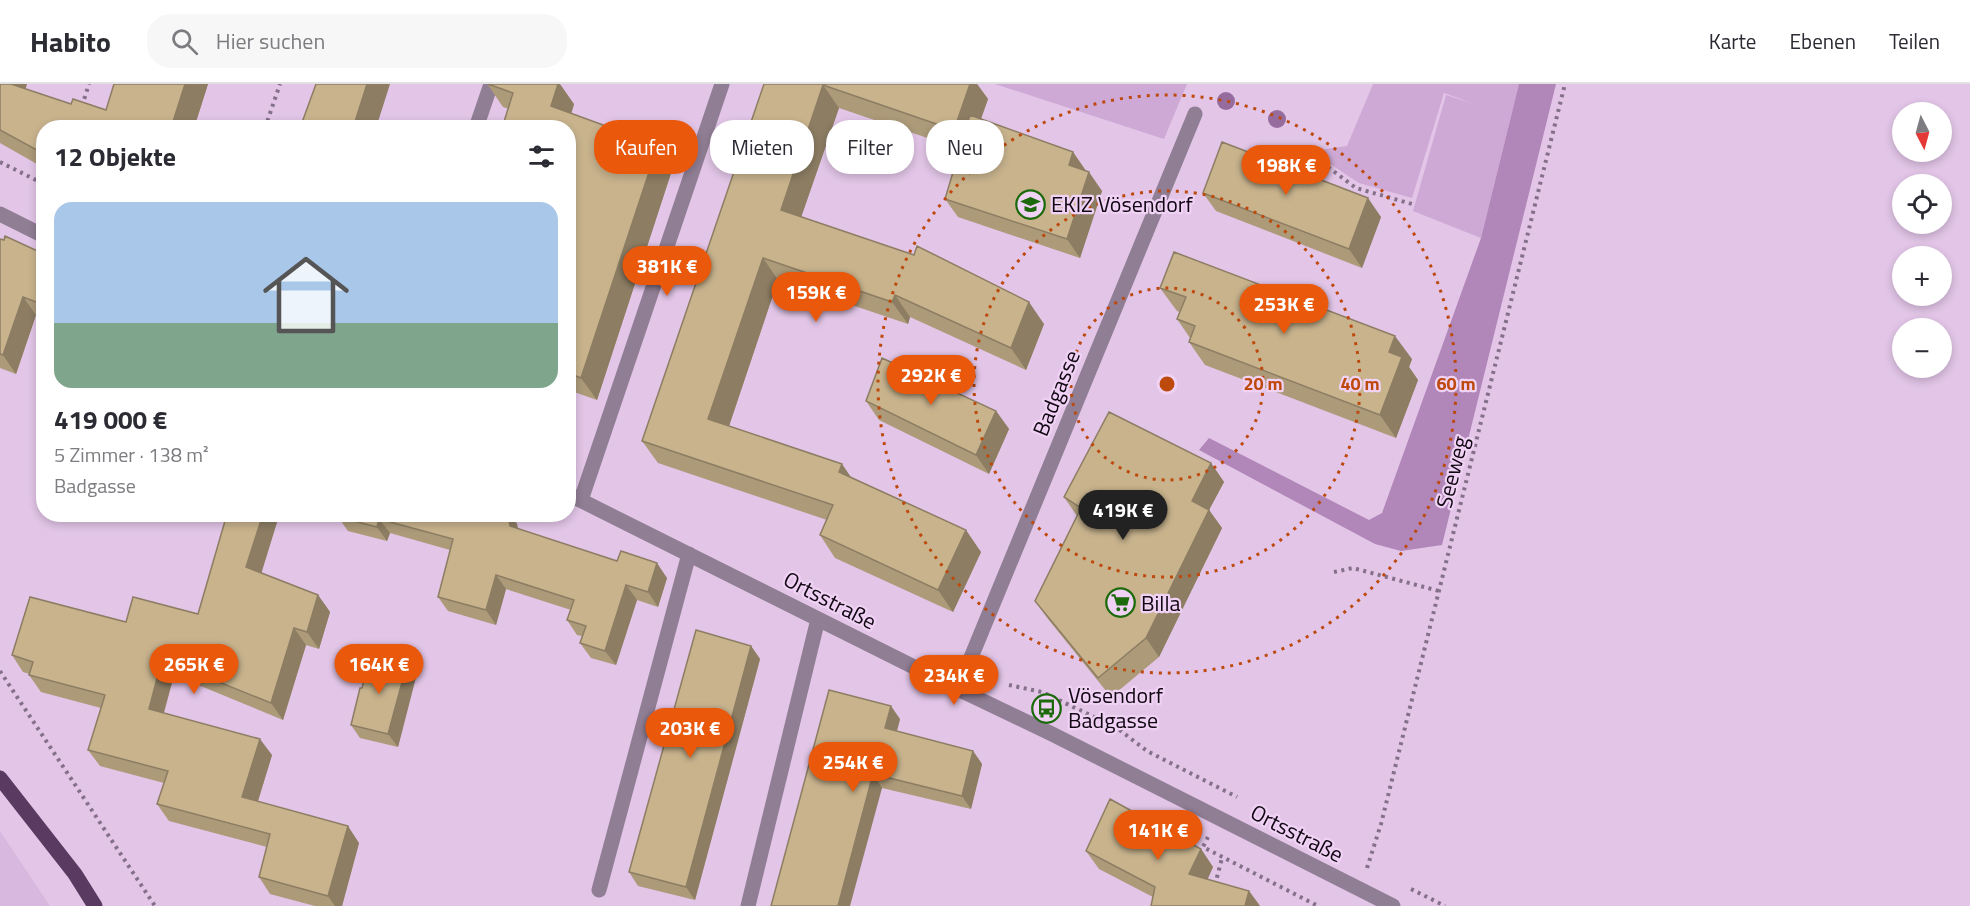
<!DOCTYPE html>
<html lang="de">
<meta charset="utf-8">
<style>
body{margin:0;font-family:"Titillium Web",sans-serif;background:#f7f7f7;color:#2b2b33;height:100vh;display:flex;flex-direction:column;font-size:22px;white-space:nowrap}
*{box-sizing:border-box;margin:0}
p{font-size:20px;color:#7c7c81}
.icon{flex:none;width:33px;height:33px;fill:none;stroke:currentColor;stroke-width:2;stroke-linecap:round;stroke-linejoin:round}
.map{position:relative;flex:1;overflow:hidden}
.side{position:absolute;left:36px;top:36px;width:540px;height:402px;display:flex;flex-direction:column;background:#fff;border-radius:24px;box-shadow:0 3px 9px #0003}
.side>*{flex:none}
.top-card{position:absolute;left:594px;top:36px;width:570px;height:54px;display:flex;gap:12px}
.needle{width:39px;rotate:174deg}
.buttons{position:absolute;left:1892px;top:18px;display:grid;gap:12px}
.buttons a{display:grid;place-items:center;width:60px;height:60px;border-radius:50%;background:#fff;box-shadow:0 3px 9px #0003;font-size:30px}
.price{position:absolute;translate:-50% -51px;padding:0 14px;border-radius:21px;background:#ea580c;color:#fff;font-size:20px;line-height:39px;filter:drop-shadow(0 2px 3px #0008)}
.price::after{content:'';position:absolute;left:50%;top:36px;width:18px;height:14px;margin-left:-9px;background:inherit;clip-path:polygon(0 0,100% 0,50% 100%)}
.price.active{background:#222;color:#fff}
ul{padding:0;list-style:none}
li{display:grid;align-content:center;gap:12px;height:318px;padding:0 18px}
li span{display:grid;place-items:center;height:186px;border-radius:18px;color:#555}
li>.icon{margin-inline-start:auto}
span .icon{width:108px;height:108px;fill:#fffc;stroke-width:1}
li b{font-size:26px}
h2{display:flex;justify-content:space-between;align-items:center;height:72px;padding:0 18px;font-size:26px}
.tag{padding:0 21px;border-radius:24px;background:#fff;box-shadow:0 3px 9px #0003;font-size:21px;line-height:54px}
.tag.active{background:#ea580c;color:#fff}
header{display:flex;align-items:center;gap:36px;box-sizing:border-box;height:84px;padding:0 30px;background:#fff;border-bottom:2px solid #e1e1e2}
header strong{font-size:28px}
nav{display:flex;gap:33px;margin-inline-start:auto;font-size:21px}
.search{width:420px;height:54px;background:#f7f7f7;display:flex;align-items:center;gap:15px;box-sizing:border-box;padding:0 21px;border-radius:24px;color:#7c7c81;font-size:22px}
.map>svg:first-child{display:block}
.built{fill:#d9b8e0}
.green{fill:#cea9d5}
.forest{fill:#b186b9}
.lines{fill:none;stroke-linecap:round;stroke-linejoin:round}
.path{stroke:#847088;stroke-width:4;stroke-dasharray:3 4.5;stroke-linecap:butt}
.minor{stroke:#907e94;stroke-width:15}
.major{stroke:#5a3a60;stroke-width:15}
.tree{fill:#966c9e}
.wall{fill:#ac9a79}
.shaded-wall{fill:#8c7d63}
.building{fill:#c8b38d;stroke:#8c7d63;stroke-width:1.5}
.ring{fill:none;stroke:#bd490d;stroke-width:3;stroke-dasharray:3 6}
.labels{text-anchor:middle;stroke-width:4.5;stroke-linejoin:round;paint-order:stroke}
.poi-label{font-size:22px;fill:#110713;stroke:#efd2f4;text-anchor:start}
.street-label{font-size:22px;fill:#110713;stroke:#efd2f4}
.centre{fill:#bd490d;stroke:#efd2f4;stroke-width:3}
.ring-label{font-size:18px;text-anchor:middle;font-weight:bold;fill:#bd490d;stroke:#efd2f4;stroke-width:4.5;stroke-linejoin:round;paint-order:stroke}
</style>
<header>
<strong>Habito</strong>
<div class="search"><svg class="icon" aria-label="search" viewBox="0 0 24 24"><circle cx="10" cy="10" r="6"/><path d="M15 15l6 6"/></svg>Hier suchen</div>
<nav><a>Karte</a><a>Ebenen</a><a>Teilen</a></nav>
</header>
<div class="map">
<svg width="1970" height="822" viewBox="0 0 1970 822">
<rect width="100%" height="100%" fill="#e2c5e7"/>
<path class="built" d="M0,747L50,822H0Z"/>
<path class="green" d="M995,0H1187L1164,55Z
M1373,0H1519L1481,154L1413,127L1446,11L1477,21L1444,9L1412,114L1359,99L1318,72L1319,66L1347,62Z"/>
<path class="forest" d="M1519,0H1556L1442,461L1401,467L1375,460L1199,366L1209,354L1369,436L1382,429L1481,154Z"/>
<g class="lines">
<path class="path" d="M82,22L89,0
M265,44L280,0
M1304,65L1356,104L1412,120
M0,78L44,100
M1334,488L1353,484L1439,507
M0,587L155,822
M1009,601L1042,608L1117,644L1147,667L1237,713
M1208,753L1203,763L1318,822
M1367,784L1381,740L1565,0
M1215,801L1222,774
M1411,805L1445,822"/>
<path class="minor" d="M476,44L491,0
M0,130L44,152
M568,410L958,605L1052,650L1393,822
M581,416L722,0
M958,605L1195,30
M599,806L689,470
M748,822L818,535"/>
<path class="major" d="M0,694L75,790L95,822"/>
</g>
<g class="tree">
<circle cx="1226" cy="17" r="9"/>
<circle cx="1277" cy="35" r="9"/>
</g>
<path class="wall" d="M0,0L26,5L71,20L106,26L114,0H208L194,44H44V84L0,59Z
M764,0H977L988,15L981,35L1073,68L1086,87L1102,107L1080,174L958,133L945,115L960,65L839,24L801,133L1044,240L1026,286L910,233L908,240L778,196L729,342L851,393L981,468L953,528L835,474L820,451L827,436L658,379L642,357Z
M488,1L574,20L571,30L658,61L673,83L597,316L574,308L568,323V44L503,23Z
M1203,109L1381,133L1362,184L1216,127Z
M0,155L44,170V234L36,231L16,290L0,284Z
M1160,204L1412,275L1409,283L1418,296L1396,354L1205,281L1189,258L1190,254L1177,235L1180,228L1177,227Z
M866,317L996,327L1009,345L989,390L879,336Z
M1211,379L1224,398L1209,426L1222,444L1159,573L1111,613L1048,535L1035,517L1077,432L1064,413Z
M227,430H275L278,435L261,489L318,511L330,528L319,565L306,561L283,636L174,591L164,629L272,671L258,717L359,759L342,822H315L270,810L259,793L267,763L169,737L157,720L164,699L100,682L88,666L101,624L41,608L29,591L30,590L23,588L12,571L126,538L198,530Z
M338,430H511L517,440L518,445L667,494L658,523L637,516L616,581L591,574L580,559L582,552L577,551L567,536L571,526L506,505L496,541L448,527L438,513L450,466L390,449L387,457L348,447L338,433Z
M751,562L760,575L695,816L638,802L629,788Z
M407,580L416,593L398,663L360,654L351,641L362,604Z
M900,635L897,647L973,667L982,680L971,725L882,704L771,822Z
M1201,765L1213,783L1207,795L1249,807L1260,822H1151L1153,813L1099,785L1086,767Z"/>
<path class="shaded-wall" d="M7,0H27L21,20Z
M185,0H208L194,44H171Z
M367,0H390L376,44H353Z
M558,0H560L574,20L567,44L551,22Z
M970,0H977L988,15L969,68L954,46Z
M823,1L839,24L796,148L781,126Z
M658,61L673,83L597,316L581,294Z
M1073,68L1086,87L1082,100L1069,81Z
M1089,88L1102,107L1080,174L1067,155Z
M1368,114L1381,133L1362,184L1349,165Z
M763,174L778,196L724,357L708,335Z
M895,211L910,233L908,240L892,218Z
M23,213L36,231L16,290L3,271Z
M1029,218L1044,240L1026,286L1011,264Z
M1395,252L1412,275L1409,283L1418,296L1396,354L1380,331L1389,268Z
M568,300L574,308L568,323Z
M996,327L1009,345L989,390L976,371Z
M1211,379L1224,398L1209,426L1222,444L1159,573L1146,554L1192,417Z
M842,380L857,402L839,388Z
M263,430H275L278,435L258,500L246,483Z
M508,430H511L517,440L520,457L510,442Z
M379,435L390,449L387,457L377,443Z
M966,446L981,468L953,528L938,506Z
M657,479L667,494L658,523L648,508Z
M496,491L506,505L496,541L486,526Z
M626,501L637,516L616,581L605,567Z
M318,511L330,528L319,565L307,548Z
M294,544L306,561L283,636L271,619Z
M751,562L760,575L695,816L686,803Z
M162,575L174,591L160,642L149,625Z
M407,580L416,593L398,663L388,650Z
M891,622L900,635L894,657L885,644Z
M260,655L272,671L254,730L242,713Z
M973,667L982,680L971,725L962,712Z
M873,690L882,704L850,822H838Z
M348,742L359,759L342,822H335L328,812Z
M1201,765L1213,783L1202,808L1189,790Z
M1249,807L1260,822H1245Z"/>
<path class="building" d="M0,0H11L71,20L73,15L106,26L114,0H185L171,44H44V70L0,46Z
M316,0H367L353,44H300Z
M488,0H558L551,22L658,61L581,294L568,289V44H502L513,9Z
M764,0H970L954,46L823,1L781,126L914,171L917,162L1029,218L1011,264L895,211L892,218L763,174L708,335L842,380L839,388L966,446L938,506L820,451L833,421L642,357Z
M970,31L1073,68L1069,81L1089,88L1067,155L945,115Z
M1222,58L1368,114L1349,165L1203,109Z
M5,152L44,170V221L23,213L3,271L0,270V155L4,156Z
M1174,168L1395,252L1389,268L1402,273L1380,331L1189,258L1195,242L1177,235L1186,213L1160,204Z
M882,274L996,327L976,371L866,317Z
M1109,328L1211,379L1192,417L1209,426L1146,554L1098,594L1035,517L1081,424L1064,413Z
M227,430H263L246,483L318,511L307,548L294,544L271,619L162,575L149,625L260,655L242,713L348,742L328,812L259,793L270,750L157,720L168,687L88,666L105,611L29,591L33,578L12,571L30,513L126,538L133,513L198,530Z
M338,430H508L510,442L617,477L621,467L657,479L648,508L626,501L605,567L580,559L586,542L567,536L574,516L496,491L486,526L438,513L453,455L379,435L377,443L338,433Z
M696,546L751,562L686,803L629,788Z
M370,571L407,580L388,650L351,641L360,604H362Z
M829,606L891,622L885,644L973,667L962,712L873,690L838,822H771Z
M1110,715L1201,765L1189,790L1249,807L1245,822H1151L1155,803L1086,767Z"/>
<g class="ring">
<circle cx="1167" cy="300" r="96"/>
<circle cx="1167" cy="300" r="193"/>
<circle cx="1167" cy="300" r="289"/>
</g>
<defs>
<symbol id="school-ring" viewBox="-11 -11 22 22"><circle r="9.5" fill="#efd2f4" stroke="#1c6a0c" stroke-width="1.5"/><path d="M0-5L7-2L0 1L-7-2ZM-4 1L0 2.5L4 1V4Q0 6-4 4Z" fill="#1c6a0c"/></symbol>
<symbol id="supermarket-ring" viewBox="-11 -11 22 22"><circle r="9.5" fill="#efd2f4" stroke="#1c6a0c" stroke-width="1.5"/><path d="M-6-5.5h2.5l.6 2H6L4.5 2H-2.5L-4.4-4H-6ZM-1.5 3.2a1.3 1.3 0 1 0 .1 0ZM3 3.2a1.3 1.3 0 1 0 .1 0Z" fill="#1c6a0c"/></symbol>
<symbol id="bus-ring" viewBox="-11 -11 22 22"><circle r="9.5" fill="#efd2f4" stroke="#1c6a0c" stroke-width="1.5"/><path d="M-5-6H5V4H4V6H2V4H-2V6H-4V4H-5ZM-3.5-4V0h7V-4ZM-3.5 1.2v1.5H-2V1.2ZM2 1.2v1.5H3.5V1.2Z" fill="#1c6a0c"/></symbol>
</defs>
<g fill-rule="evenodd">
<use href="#school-ring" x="1014" y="104" width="33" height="33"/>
<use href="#supermarket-ring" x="1104" y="502" width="33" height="33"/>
<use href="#bus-ring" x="1030" y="608" width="33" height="33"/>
</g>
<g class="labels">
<g class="poi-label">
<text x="1051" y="128">EKIZ Vösendorf</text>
<text x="1141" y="527">Billa</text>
<text x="1068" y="619">Vösendorf<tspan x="1068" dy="25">Badgasse</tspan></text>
</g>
<g class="street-label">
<text transform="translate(1056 309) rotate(-68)" y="8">Badgasse</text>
<text transform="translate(1452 388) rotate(-76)" y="8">Seeweg</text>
<text transform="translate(830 516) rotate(27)" y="8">Ortsstraße</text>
<text transform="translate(1297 749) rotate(27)" y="8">Ortsstraße</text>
</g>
</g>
<circle cx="1167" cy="300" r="9" class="centre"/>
<g class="ring-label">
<text x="1263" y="306">20 m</text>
<text x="1360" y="306">40 m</text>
<text x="1456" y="306">60 m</text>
</g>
</svg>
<div class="buttons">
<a><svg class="needle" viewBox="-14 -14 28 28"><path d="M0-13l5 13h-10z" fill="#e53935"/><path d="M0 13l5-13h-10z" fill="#7c7c81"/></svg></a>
<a><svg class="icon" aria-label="locate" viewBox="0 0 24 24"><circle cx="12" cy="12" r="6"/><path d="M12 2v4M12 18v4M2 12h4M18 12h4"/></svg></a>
<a>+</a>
<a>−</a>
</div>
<b class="price" style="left:1286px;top:112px">198K €</b>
<b class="price" style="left:667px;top:213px">381K €</b>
<b class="price" style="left:816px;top:239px">159K €</b>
<b class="price" style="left:1284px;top:251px">253K €</b>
<b class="price" style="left:931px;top:322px">292K €</b>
<b class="price active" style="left:1123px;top:457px">419K €</b>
<b class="price" style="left:194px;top:611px">265K €</b>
<b class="price" style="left:379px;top:611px">164K €</b>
<b class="price" style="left:954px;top:622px">234K €</b>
<b class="price" style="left:690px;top:675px">203K €</b>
<b class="price" style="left:853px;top:709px">254K €</b>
<b class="price" style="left:1158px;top:777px">141K €</b>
<div class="top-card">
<a class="tag active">Kaufen</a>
<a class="tag">Mieten</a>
<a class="tag">Filter</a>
<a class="tag">Neu</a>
</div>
<section class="side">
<h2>12 Objekte<svg class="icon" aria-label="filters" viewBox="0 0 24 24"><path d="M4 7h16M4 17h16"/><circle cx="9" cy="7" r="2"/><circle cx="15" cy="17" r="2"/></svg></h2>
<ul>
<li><span style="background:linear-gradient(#a9c7e8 65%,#7fa58c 0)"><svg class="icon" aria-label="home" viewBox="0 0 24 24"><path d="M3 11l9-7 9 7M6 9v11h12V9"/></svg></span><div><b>419 000 €</b><p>5 Zimmer · 138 m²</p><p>Badgasse</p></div></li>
</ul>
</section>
</div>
